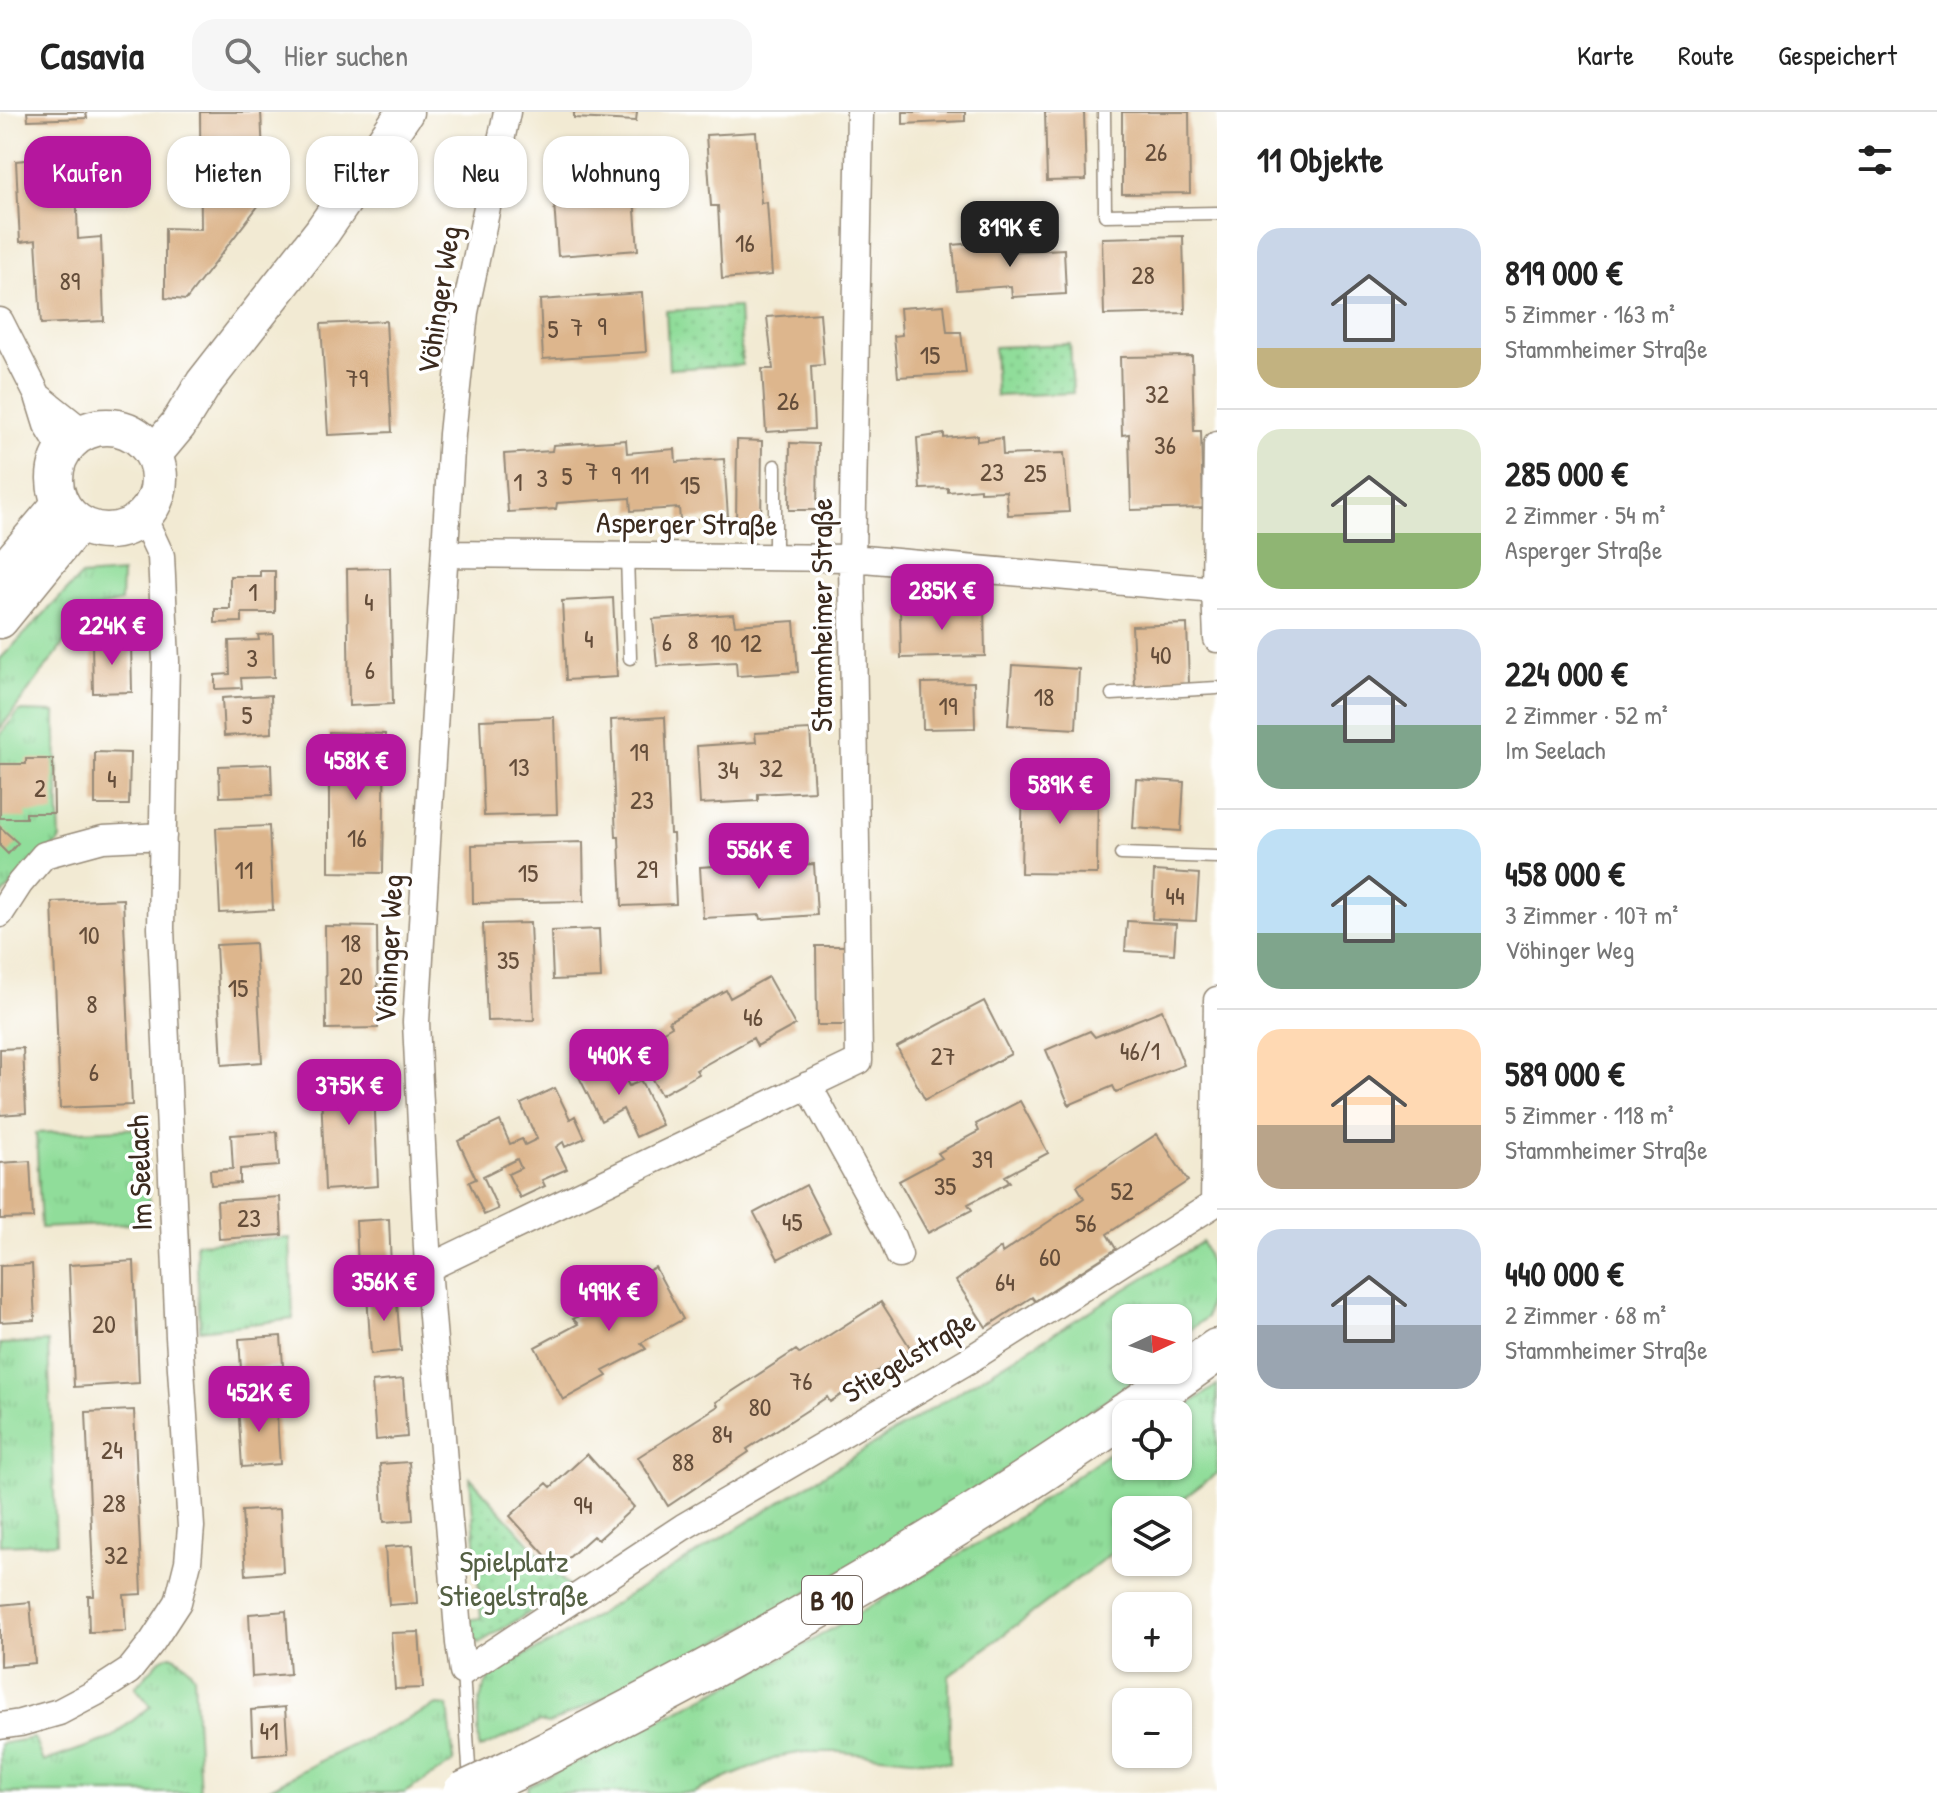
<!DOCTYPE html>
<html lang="de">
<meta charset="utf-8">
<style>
body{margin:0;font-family:"Patrick Hand",sans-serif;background:#f6f6f6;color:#222;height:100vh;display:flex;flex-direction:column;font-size:30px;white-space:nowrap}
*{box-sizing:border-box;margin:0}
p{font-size:26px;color:#767676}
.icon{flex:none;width:44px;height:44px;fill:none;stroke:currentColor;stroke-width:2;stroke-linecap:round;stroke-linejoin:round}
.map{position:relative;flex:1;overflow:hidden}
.sheet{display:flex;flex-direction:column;background:#fff;width:720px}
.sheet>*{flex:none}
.guide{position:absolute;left:24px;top:24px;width:760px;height:72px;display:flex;gap:16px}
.needle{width:52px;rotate:86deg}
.controls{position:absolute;left:1112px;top:1192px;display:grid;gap:16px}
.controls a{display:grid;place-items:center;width:80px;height:80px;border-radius:16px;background:#fff;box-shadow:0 2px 6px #0004;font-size:40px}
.price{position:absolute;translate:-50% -68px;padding:0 18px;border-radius:16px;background:#b5179e;color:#fff;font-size:26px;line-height:52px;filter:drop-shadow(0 2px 4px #0008)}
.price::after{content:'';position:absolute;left:50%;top:48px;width:24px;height:18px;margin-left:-12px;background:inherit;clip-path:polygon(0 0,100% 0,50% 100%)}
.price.active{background:#222;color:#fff}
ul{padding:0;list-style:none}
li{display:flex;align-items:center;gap:24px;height:200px;padding:0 40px}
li+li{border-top:2px solid #e0e0e0}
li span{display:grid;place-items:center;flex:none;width:224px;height:160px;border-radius:24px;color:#555}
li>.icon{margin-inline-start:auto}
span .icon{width:96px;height:96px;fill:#fffc;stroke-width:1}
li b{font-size:34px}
h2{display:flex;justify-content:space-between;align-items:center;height:96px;padding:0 40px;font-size:34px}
.pill{padding:0 28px;border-radius:24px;background:#fff;box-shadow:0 2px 6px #0004;font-size:28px;line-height:72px}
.pill.active{background:#b5179e;color:#fff}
header{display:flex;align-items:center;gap:48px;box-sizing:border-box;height:112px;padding:0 40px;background:#fff;border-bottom:2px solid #e0e0e0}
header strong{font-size:38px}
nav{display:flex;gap:44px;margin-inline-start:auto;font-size:28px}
.search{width:560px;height:72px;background:#f6f6f6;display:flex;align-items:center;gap:20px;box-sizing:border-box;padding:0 28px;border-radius:24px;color:#767676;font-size:30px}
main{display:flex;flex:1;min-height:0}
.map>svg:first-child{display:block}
.grass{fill:url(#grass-tufts);stroke:#66845c;stroke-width:2}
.park{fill:url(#park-dots);stroke:#66845c;stroke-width:2}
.building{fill:#ddb68d}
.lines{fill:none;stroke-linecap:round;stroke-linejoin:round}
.lane-casing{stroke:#968a78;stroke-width:15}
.street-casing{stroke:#968a78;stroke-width:29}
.secondary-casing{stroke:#968a78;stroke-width:39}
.primary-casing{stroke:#968a78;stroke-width:45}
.lane{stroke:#fff;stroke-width:12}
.street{stroke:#fff;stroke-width:26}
.secondary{stroke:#fff;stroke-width:36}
.primary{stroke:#fff;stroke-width:42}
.primary-bridge-casing{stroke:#968a78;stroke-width:45;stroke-linecap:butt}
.primary-bridge{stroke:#fff;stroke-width:42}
.labels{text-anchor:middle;stroke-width:7;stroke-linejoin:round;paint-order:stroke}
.number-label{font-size:26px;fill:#644d3a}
.shield{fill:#fff;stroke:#766a62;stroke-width:2}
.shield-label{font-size:28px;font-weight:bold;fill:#3b2a1e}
.street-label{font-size:30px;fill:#3b2a1e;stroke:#fff}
.park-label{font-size:30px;fill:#546043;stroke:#fff}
</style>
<header>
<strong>Casavia</strong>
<div class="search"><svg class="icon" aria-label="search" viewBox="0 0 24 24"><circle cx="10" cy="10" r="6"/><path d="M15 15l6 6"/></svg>Hier suchen</div>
<nav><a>Karte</a><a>Route</a><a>Gespeichert</a></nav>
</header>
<main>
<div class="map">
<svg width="1217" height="1681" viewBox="0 0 1217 1681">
<defs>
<pattern id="grass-tufts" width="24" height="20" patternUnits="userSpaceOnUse" patternTransform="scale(2)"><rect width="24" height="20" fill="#90dd9a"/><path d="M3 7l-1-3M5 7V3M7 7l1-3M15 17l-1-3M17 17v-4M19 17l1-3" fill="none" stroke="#7dbe84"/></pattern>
<pattern id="park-dots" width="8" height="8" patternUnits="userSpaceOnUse" patternTransform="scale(2)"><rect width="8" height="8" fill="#90dd9a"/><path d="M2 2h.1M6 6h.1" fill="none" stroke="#7dbe84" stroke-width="1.8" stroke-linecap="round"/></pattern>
</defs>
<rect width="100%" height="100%" fill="#fff"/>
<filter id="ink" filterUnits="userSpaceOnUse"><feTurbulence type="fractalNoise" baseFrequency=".0125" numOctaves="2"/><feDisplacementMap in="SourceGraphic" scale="16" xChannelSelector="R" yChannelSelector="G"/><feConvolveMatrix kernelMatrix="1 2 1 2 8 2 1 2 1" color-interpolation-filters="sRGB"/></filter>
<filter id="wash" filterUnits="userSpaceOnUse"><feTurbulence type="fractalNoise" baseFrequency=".006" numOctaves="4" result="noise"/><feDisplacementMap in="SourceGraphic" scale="32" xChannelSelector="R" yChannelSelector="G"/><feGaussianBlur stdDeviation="1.8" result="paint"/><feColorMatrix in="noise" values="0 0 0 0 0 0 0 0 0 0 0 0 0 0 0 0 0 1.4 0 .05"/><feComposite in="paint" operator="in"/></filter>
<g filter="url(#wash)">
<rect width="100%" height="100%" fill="#f2ead3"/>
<path class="grass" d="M122,461L121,490L89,498L0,617V547L81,464Z
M19,599L55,600L60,729L0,785V623Z
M146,1016L150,1111L41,1116L36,1021Z
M290,1126L293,1207L200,1218L196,1131Z
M1202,1130C1215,1155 1211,1178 1207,1205L1178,1227V1206H1126V1258H1148L1016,1352L777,1499L662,1558L549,1612L539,1610L479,1637C478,1615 475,1586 489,1567C499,1552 534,1540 551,1531Z
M48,1230L56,1431L0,1433V1232Z
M1217,1273V1361L1168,1398H1126V1430L949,1564L950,1651L840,1640H805L781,1644L731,1664L693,1681H528V1674L780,1547L992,1423L1126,1329V1354H1178V1302H1175Z
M171,1543C182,1547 187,1554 194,1564L200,1681H0V1632L34,1626L43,1650L109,1627L151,1594L135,1575L160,1548Z
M437,1593L448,1594L454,1650L404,1681H261L322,1648Z"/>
<path class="park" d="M739,195L742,253L669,257L666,199Z
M1070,232L1073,281L996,284L994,235Z
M470,1365L570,1476L479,1531L471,1521L466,1508L481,1506Z"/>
<g id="blocks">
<path class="building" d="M27,0H86L87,6L28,8Z
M200,0H261L265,85L186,188L165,186V116L201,117Z
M574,0H637L636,9L574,6Z
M903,0H965V9L903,12Z
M1045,0H1084L1086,68L1047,69Z
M1122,0H1189L1190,81L1122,82Z
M756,20L761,91L767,90L772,163L722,167L718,94H711L706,23Z
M75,43L78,127L101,125L104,209L41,212L36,128L20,130L16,49Z
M633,72L638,138L558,144L553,78Z
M1183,124L1185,201L1104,203L1102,126Z
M1007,128V140L1064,137L1066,182L1012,185L1011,174L957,178L953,133Z
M642,181L646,240L543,247L540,188Z
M944,193L947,220H961L966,261L898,265L894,224L902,223L900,196Z
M820,201L824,253L811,254L814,317L766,320L762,257H773L767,205Z
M386,209L392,320L328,323L321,212Z
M1192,244L1194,319H1201L1203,396L1131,398L1129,322L1122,323L1120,245Z
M944,322V326L977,323V329L1002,326L1003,343L1064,341L1069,400L1008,403L1006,379L980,380V377L948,380V376L920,377L917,326Z
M626,328L627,341L675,337L676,350L724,347L728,405L680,408L679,396L631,399L630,386L557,391L556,397L508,400L504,342L552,339L553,333Z
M737,328L762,329L761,413H736Z
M790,331L818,332L817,398H789Z
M390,456L393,592L349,594L347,457Z
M260,459H275V501H242V510L215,511V497H230V464H260Z
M613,486L617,565L566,568L562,489Z
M984,494L985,544L901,546L900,496Z
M733,502L735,513L794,509L798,560L737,564L736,550L657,554L653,507Z
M1187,512L1189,572L1135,574L1132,514Z
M273,522L274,565L241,566L242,576L215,577V563L230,562L229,529L259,528L258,523Z
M92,530H131L132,580L93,581Z
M1012,553L1079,557L1076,617L1008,613Z
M974,570L975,616L923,617L922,571Z
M271,583L272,621L224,624L222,586Z
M554,605L557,702L484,704L480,608Z
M665,605L670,722H673L676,792L622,794L619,725H616L611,608Z
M810,618L814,679L758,682V689L700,692L697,634L756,630L755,621Z
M329,620L385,622L383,761L329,760Z
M95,640L130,641L129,693H95Z
M26,647H53L54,701H26V706H0V652H26Z
M271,652L272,683L220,685L219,654Z
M1023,665L1098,666L1097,762L1021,761Z
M1136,667L1184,670L1181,719L1133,716Z
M269,714L273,798L220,801L216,716Z
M0,715L18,731L8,742L0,734Z
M583,730L584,789L473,791L472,733Z
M757,751V755L814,752L817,803L761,807L760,803L703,806L700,755Z
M1154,759L1199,762L1196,809L1152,807Z
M123,787L132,993L60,996L52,790Z
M1127,809L1176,812L1174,842L1125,839Z
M530,811L534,908L487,909L483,812Z
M325,814L377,815L378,916L326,917Z
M599,817L601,866L553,868L551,819Z
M255,831L262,950L222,953L216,833Z
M816,834H847L848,913H817Z
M768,865L795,913L757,934L753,926L696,958L699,962L661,983L634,936L672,914L669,909L726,878L730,886Z
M984,889L1011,942L925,988L897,935Z
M1162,898L1184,953L1116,980L1113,974L1069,993L1046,938L1090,919L1095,925Z
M23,936L26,1001L0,1003V937Z
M613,945L629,974L641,969L662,1013L636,1025L623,997L601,1009L578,963Z
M373,952L378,1074L325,1078L320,954Z
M555,976L570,1007L575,1004L585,1026L565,1035L563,1030L556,1035L567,1057L542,1068L545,1074L520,1086L508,1062L521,1056L517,1047L483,1064L498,1097L484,1103L469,1070L476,1067L458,1029L500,1009L510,1032L522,1027L525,1033L537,1027L521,992Z
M1020,989L1048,1041L1005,1064L1010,1070L968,1092L972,1098L928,1121L899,1069L942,1046L938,1041L979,1019L976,1012Z
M277,1020L279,1054L240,1057V1071L211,1073L210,1058L233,1057L231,1023Z
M1157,1022L1188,1069L1107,1122L1116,1137L1035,1189L1032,1185L986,1215L956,1169L1001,1136L1002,1141L1084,1086L1077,1074Z
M30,1049L33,1106L0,1107V1051Z
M806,1073L830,1120L778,1147L754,1101Z
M280,1085L282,1123L219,1127L217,1089Z
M389,1107L391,1155L358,1157L356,1109Z
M134,1149L139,1271L74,1275L69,1153Z
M32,1152L35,1208L0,1210V1154Z
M655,1155L683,1207L641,1231L646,1237L603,1259L607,1264L563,1288L535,1235L578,1212L573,1207L614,1185L611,1178Z
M396,1180L401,1239L371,1242L367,1183Z
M881,1190L911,1237L830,1290L827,1285L806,1299L747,1337L749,1340L668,1394L638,1345L718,1294L716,1290L796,1238L800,1242Z
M281,1224L283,1254L241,1257L239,1227Z
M403,1267L407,1325L376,1328L372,1270Z
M276,1289L280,1352L242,1355L238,1292Z
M134,1298L142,1482L124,1483L126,1519L89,1520L88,1484H94L86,1300Z
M587,1342L634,1395L598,1428L593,1424L557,1456L510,1404L547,1371L551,1375Z
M409,1350L413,1408L384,1410L380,1352Z
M280,1397L283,1460L246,1463L242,1399Z
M413,1433L417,1491L389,1493L385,1435Z
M30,1490L35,1551L0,1554V1493Z
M286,1499L290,1562L252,1565L249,1502Z
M419,1520L423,1576L395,1577L391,1521Z
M285,1595L288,1641L253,1644L251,1598Z"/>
</g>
</g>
<g filter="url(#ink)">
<use href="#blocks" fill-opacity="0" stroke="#968a78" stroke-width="2"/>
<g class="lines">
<defs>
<path id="lane" d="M1104,0L1105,103L1217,101
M775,354V446
M627,443L630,546
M1112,582L1217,576
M1121,742L1217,745
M463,1560L470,1670"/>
<path id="street" d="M507,0L465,200L452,322L416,910L428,1156L459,1531L463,1560L683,1415L969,1248L1214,1092L1217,888
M0,209L38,284L47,313L63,339
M38,284L83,320
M1217,333L1215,478L1217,527
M445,442L852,446L1215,478
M0,802L20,771L44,743L103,727L163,724
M808,973L892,1125L899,1143
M428,1156L859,949L852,446L860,0
M0,1614L20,1611L59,1600L95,1581L129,1559L152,1530L178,1490L188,1450L191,1415L179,1225L161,816L166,549L161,444L143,405"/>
<path id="secondary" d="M55 367a52 52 0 1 1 104 0a52 52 0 1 1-104 0Z
M153,343L178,313L204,271L322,120L405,0
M0,463L61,391
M0,508L79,411"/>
<path id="primary" d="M1127,1302L1217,1238
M526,1652C734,1547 935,1435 1126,1302"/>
</defs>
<use href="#lane" class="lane-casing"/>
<use href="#street" class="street-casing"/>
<use href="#secondary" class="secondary-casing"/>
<use href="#primary" class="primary-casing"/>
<use href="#lane" class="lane"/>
<use href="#street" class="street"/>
<use href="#secondary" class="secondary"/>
<use href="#primary" class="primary"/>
<defs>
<path id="primary-bridge" d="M464,1681L526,1652"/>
</defs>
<use href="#primary-bridge" class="primary-bridge-casing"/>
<use href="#primary-bridge" class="primary-bridge"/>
</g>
</g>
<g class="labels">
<g class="number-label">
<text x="1156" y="49">26</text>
<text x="745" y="140">16</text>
<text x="1143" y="172">28</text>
<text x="70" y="178">89</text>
<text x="602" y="223">9</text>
<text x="577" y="224">7</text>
<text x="553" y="226">5</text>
<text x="930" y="252">15</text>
<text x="357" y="275">79</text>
<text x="1157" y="291">32</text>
<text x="788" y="298">26</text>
<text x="1165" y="342">36</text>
<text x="592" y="368">7</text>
<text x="992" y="369">23</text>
<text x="1035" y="370">25</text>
<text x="616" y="372">9</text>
<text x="640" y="372">11</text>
<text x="567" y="373">5</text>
<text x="542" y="375">3</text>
<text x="518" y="379">1</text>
<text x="690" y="382">15</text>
<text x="253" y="489">1</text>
<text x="369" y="499">4</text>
<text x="589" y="536">4</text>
<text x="693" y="537">8</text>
<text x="667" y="539">6</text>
<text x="721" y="540">10</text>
<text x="751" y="540">12</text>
<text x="1161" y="552">40</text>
<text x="252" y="555">3</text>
<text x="370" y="567">6</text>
<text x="1044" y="594">18</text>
<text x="948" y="603">19</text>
<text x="247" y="612">5</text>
<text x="639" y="649">19</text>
<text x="519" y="664">13</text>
<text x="771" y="665">32</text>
<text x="728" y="667">34</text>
<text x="112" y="676">4</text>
<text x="40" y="685">2</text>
<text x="642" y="697">23</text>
<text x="357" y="735">16</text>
<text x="647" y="766">29</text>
<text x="244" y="767">11</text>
<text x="528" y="770">15</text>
<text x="1175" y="793">44</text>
<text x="89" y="832">10</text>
<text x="351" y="840">18</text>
<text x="508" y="857">35</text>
<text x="351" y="873">20</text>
<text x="238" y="885">15</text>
<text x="92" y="901">8</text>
<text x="753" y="914">46</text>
<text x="1140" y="948">46/1</text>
<text x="943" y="953">27</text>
<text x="94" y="969">6</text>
<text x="982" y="1056">39</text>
<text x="945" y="1083">35</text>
<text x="1122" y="1088">52</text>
<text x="249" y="1115">23</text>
<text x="792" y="1119">45</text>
<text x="1086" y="1120">56</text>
<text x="1050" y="1154">60</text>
<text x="1005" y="1179">64</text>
<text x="104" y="1221">20</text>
<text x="801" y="1278">76</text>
<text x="760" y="1304">80</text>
<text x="722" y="1331">84</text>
<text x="112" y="1347">24</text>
<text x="683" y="1359">88</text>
<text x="114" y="1400">28</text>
<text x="583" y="1402">94</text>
<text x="116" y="1452">32</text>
<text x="269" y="1628">41</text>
</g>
<rect class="shield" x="802" y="1464" width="60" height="48" rx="6"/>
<g class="shield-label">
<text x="832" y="1498">B 10</text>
</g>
<g class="street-label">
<text transform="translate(439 188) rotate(-81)" y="10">Vöhinger Weg</text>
<text transform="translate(687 412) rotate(1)" y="10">Asperger Straße</text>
<text transform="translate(822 503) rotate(-90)" y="10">Stammheimer Straße</text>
<text transform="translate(389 837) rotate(-87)" y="10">Vöhinger Weg</text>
<text transform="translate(140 1061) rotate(-92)" y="10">Im Seelach</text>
<text transform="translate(909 1245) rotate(-31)" y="10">Stiegelstraße</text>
</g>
<g class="park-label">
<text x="514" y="1460">Spielplatz<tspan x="514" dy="34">Stiegelstraße</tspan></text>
</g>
</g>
</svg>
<div class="controls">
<a><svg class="needle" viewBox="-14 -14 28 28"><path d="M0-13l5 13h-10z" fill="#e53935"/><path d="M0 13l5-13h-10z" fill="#767676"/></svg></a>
<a><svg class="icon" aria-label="locate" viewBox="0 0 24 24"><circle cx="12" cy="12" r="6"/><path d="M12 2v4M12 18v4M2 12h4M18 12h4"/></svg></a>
<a><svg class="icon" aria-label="layers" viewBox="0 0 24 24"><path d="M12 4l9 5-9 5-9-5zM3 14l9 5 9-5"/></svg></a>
<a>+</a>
<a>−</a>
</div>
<b class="price active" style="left:1010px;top:157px">819K €</b>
<b class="price" style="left:942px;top:520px">285K €</b>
<b class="price" style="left:112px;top:555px">224K €</b>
<b class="price" style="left:356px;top:690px">458K €</b>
<b class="price" style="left:1060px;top:714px">589K €</b>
<b class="price" style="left:759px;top:779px">556K €</b>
<b class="price" style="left:619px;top:985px">440K €</b>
<b class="price" style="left:349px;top:1015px">375K €</b>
<b class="price" style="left:384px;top:1211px">356K €</b>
<b class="price" style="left:609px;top:1221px">499K €</b>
<b class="price" style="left:259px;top:1322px">452K €</b>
<div class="guide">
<a class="pill active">Kaufen</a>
<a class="pill">Mieten</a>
<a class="pill">Filter</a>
<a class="pill">Neu</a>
<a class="pill">Wohnung</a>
</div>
</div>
<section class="sheet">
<h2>11 Objekte<svg class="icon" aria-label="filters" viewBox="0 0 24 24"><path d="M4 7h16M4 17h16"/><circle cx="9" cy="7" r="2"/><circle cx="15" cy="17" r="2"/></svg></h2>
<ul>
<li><span style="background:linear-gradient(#c9d6e8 75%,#c2b280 0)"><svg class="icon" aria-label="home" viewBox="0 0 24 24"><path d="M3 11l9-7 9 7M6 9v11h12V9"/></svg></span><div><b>819 000 €</b><p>5 Zimmer · 163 m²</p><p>Stammheimer Straße</p></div></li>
<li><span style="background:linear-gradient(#dfe7d0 65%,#8fb573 0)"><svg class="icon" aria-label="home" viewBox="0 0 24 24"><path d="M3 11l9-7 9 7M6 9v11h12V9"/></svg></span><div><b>285 000 €</b><p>2 Zimmer · 54 m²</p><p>Asperger Straße</p></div></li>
<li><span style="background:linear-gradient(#c9d6e8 60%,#7fa58c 0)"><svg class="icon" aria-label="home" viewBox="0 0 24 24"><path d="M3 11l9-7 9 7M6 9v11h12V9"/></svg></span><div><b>224 000 €</b><p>2 Zimmer · 52 m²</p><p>Im Seelach</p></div></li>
<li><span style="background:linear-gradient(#bfe0f5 65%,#7fa58c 0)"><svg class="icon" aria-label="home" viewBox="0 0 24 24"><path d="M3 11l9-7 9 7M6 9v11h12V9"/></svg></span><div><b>458 000 €</b><p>3 Zimmer · 107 m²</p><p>Vöhinger Weg</p></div></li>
<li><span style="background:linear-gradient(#ffd9b3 60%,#b9a48a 0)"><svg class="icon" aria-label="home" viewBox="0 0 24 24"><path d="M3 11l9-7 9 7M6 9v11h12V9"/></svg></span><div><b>589 000 €</b><p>5 Zimmer · 118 m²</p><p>Stammheimer Straße</p></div></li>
<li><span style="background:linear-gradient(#c9d6e8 60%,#9aa5b1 0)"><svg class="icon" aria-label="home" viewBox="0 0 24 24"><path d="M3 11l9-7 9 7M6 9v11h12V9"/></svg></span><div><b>440 000 €</b><p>2 Zimmer · 68 m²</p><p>Stammheimer Straße</p></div></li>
</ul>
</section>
</main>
